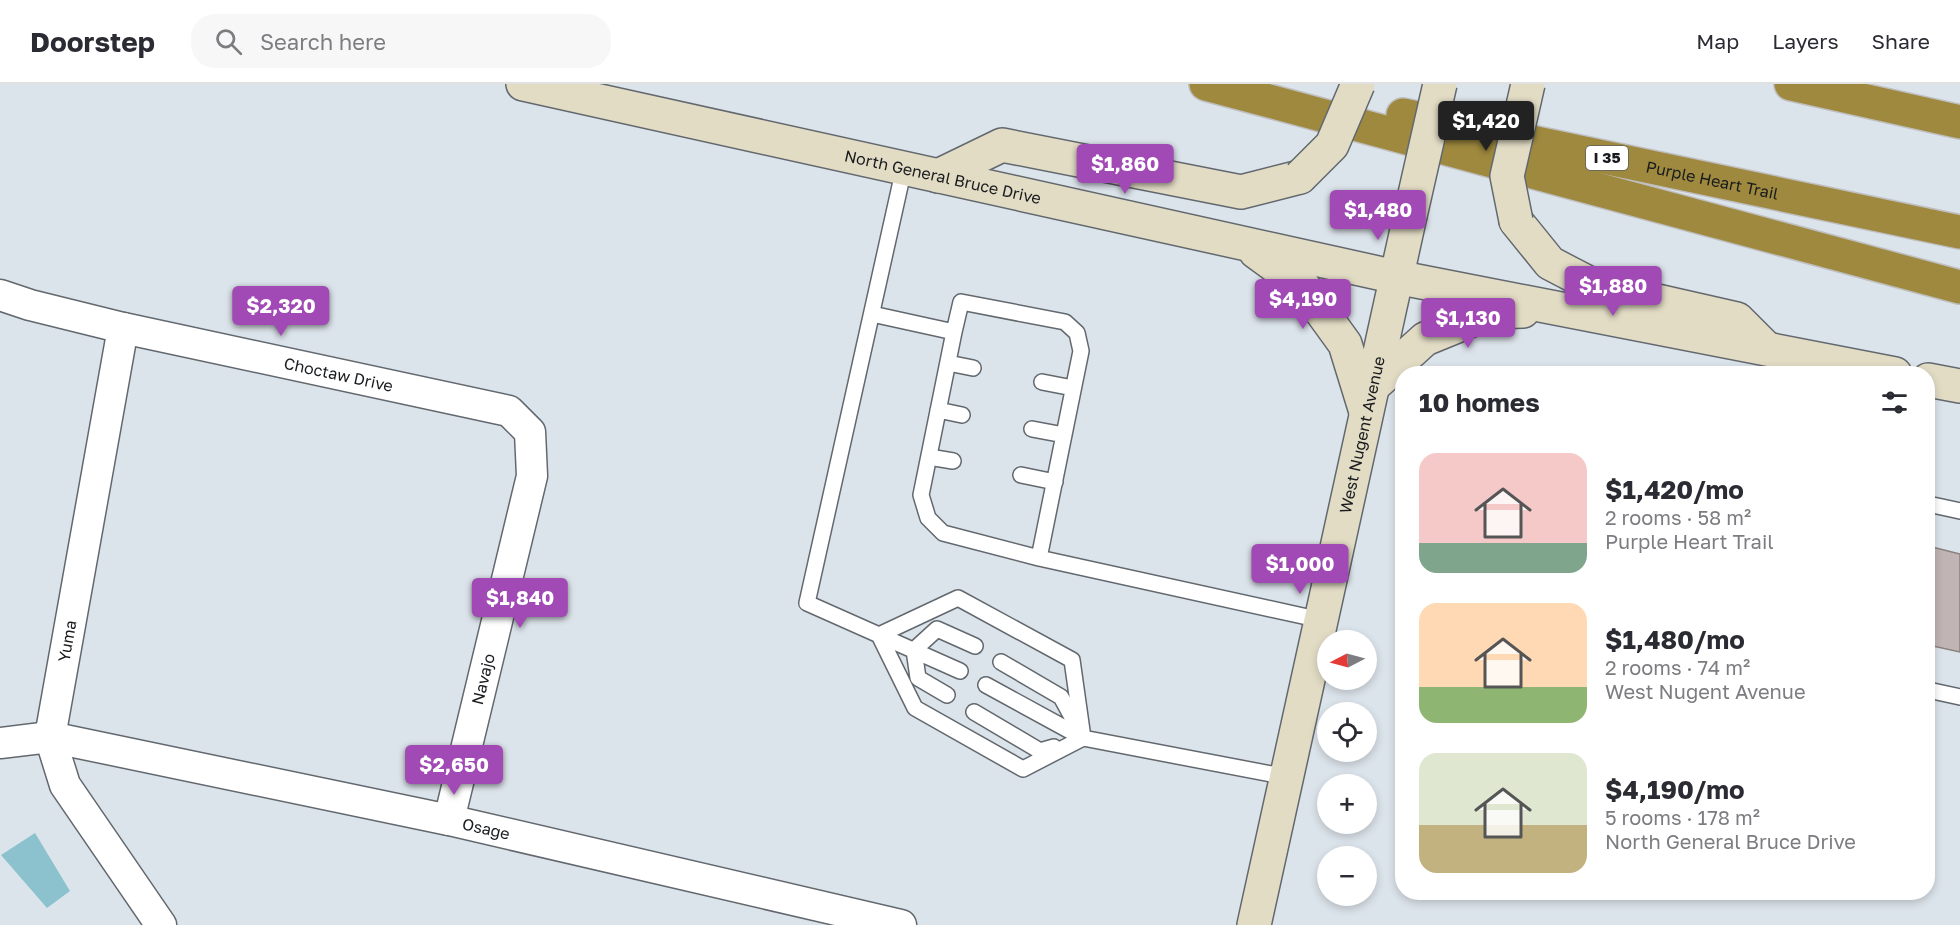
<!DOCTYPE html>
<meta charset="utf-8">
<style>
body{margin:0;font-family:"Golos Text",sans-serif;background:#f7f7f7;color:#2b2b33;height:100vh;display:flex;flex-direction:column;font-size:22px;white-space:nowrap}
*{box-sizing:border-box;margin:0}
p{font-size:20px;color:#7c7c81}
.icon{flex:none;width:33px;height:33px;fill:none;stroke:currentColor;stroke-width:2;stroke-linecap:round;stroke-linejoin:round}
.map{position:relative;flex:1;overflow:hidden}
.details{position:absolute;left:1395px;top:282px;width:540px;height:534px;display:flex;flex-direction:column;background:#fff;border-radius:24px;box-shadow:0 3px 9px #0003}
.details>*{flex:none}
.needle{width:39px;rotate:264deg}
.buttons{position:absolute;left:1317px;top:546px;display:grid;gap:12px}
.buttons a{display:grid;place-items:center;width:60px;height:60px;border-radius:50%;background:#fff;box-shadow:0 3px 9px #0003;font-size:30px}
.price{position:absolute;translate:-50% -51px;padding:0 14px;border-radius:6px;background:#a149b5;color:#fff;font-size:20px;line-height:39px;filter:drop-shadow(0 2px 3px #0008)}
.price::after{content:'';position:absolute;left:50%;top:36px;width:18px;height:14px;margin-left:-9px;background:inherit;clip-path:polygon(0 0,100% 0,50% 100%)}
.price.active{background:#222;color:#fff}
ul{padding:0;list-style:none}
li{display:flex;align-items:center;gap:18px;height:150px;padding:0 24px}
li span{display:grid;place-items:center;flex:none;width:168px;height:120px;border-radius:18px;color:#555}
li>.icon{margin-inline-start:auto}
span .icon{width:72px;height:72px;fill:#fffc;stroke-width:1}
li b{font-size:26px}
h2{display:flex;justify-content:space-between;align-items:center;height:72px;padding:0 24px;font-size:26px}
header{display:flex;align-items:center;gap:36px;box-sizing:border-box;height:84px;padding:0 30px;background:#fff;border-bottom:2px solid #e1e1e2}
header strong{font-size:28px}
nav{display:flex;gap:33px;margin-inline-start:auto;font-size:21px}
.search{width:420px;height:54px;background:#f7f7f7;display:flex;align-items:center;gap:15px;box-sizing:border-box;padding:0 21px;border-radius:24px;color:#7c7c81;font-size:22px}
.map>svg:first-child{display:block}
.water{fill:#8bc2cd}
.building{fill:#c0b5b4;stroke:#8a807e;stroke-width:1.5}
.lines{fill:none;stroke-linecap:round;stroke-linejoin:round}
.lane-casing{stroke:#62686e;stroke-width:18}
.street-casing{stroke:#62686e;stroke-width:33}
.secondary-casing{stroke:#62686e;stroke-width:36}
.highway-casing{stroke:#bfbfc0;stroke-width:36}
.lane{stroke:#fff;stroke-width:15}
.street{stroke:#fff;stroke-width:30}
.secondary{stroke:#e2dcc5;stroke-width:33}
.highway{stroke:#9e893e;stroke-width:33}
.secondary-bridge-casing{stroke:#62686e;stroke-width:36;stroke-linecap:butt}
.secondary-bridge{stroke:#e2dcc5;stroke-width:33}
.labels{text-anchor:middle;stroke-width:5;stroke-linejoin:round;paint-order:stroke}
.shield{fill:#fff;stroke:#5e5f62;stroke-width:1.5}
.shield-label{font-size:15px;font-weight:bold;fill:#191b1e}
.street-label{font-size:16px;fill:#191b1e;stroke:#fff}
</style>
<header>
<strong>Doorstep</strong>
<div class="search"><svg class="icon" aria-label="search" viewBox="0 0 24 24"><circle cx="10" cy="10" r="6"/><path d="M15 15l6 6"/></svg>Search here</div>
<nav><a>Map</a><a>Layers</a><a>Share</a></nav>
</header>
<div class="map">
<svg width="1960" height="841" viewBox="0 0 1960 841">
<rect width="100%" height="100%" fill="#dce4eb"/>
<path class="water" d="M35,749L70,807L47,824L1,771Z"/>
<path class="building" d="M1928,462L1960,470V568L1928,561Z"/>
<g class="lines">
<defs>
<path id="lane" d="M904,84L807,519L960,587
M872,230L954,248L961,218L1065,238L1077,249L1081,267L1039,474L1321,536
M954,248L921,411L928,434L943,449L1039,474
M948,279L973,284
M1042,298L1073,304
M938,326L962,331
M1032,345L1064,351
M929,373L953,377
M1021,391L1055,398
M1928,420L1960,427
M958,514L1072,576L1083,654L1023,685L915,624L879,551Z
M914,566L937,545L975,562
M914,566L918,594L947,611
M1001,578L1061,613L1079,646
M986,601L1083,654L1287,693
M1928,606L1960,613
M974,628L1040,667L1054,663"/>
<g id="street">
<path id="s1" d="M0,211L30,221L123,244L509,327L530,348L532,392L449,736"/>
<path d="M123,244L50,653L65,701L161,841"/>
<path id="s2" d="M0,659L50,653L449,736L901,841"/>
</g>
<g id="secondary">
<path id="s3" d="M523,0L1396,193L1895,290"/>
<path d="M938,92L1002,61L1241,108L1300,93"/>
<path d="M1516,137L1550,179L1596,203L1737,235L1766,264"/>
<path d="M1256,168L1303,202L1345,260L1366,328"/>
<path d="M1928,296L1960,302"/>
<path d="M1372,303L1425,255L1491,228L1523,227"/>
<path id="s4" d="M1254,841L1410,132"/>
</g>
<g id="highway">
<path d="M1206,0L1960,203"/>
<path d="M1791,0L1960,38"/>
<path id="s5" d="M1403,31L1960,148"/>
</g>
</defs>
<use href="#lane" class="lane-casing"/>
<use href="#street" class="street-casing"/>
<use href="#secondary" class="secondary-casing"/>
<use href="#highway" class="highway-casing"/>
<use href="#lane" class="lane"/>
<use href="#street" class="street"/>
<use href="#secondary" class="secondary"/>
<use href="#highway" class="highway"/>
<defs>
<path id="secondary-bridge" d="M1300,93L1332,61L1358,0
M1410,132L1440,0
M1516,137L1507,92L1528,0"/>
</defs>
<use href="#secondary-bridge" class="secondary-bridge-casing"/>
<use href="#secondary-bridge" class="secondary-bridge"/>
</g>
<g class="labels">
<rect class="shield" x="1586" y="62" width="42" height="24" rx="4.5"/>
<g class="shield-label">
<text x="1607" y="79">I 35</text>
</g>
<g class="street-label">
<text dy="6" stroke="none"><textPath href="#s3" startOffset="430">North General Bruce Drive</textPath></text>
<text dy="6" stroke="none"><textPath href="#s5" startOffset="316">Purple Heart Trail</textPath></text>
<text dy="6" stroke="none"><textPath href="#s1" startOffset="348">Choctaw Drive</textPath></text>
<text dy="6" stroke="none"><textPath href="#s4" startOffset="502">West Nugent Avenue</textPath></text>
<text transform="translate(67 557) rotate(-80)" y="6">Yuma</text>
<text transform="translate(483 595) rotate(-76)" y="6">Navajo</text>
<text dy="6" stroke="none"><textPath href="#s2" startOffset="496">Osage</textPath></text>
</g>
</g>
</svg>
<div class="buttons">
<a><svg class="needle" viewBox="-14 -14 28 28"><path d="M0-13l5 13h-10z" fill="#e53935"/><path d="M0 13l5-13h-10z" fill="#7c7c81"/></svg></a>
<a><svg class="icon" aria-label="locate" viewBox="0 0 24 24"><circle cx="12" cy="12" r="6"/><path d="M12 2v4M12 18v4M2 12h4M18 12h4"/></svg></a>
<a>+</a>
<a>−</a>
</div>
<b class="price active" style="left:1486px;top:68px">$1,420</b>
<b class="price" style="left:1125px;top:111px">$1,860</b>
<b class="price" style="left:1378px;top:157px">$1,480</b>
<b class="price" style="left:1613px;top:233px">$1,880</b>
<b class="price" style="left:1303px;top:246px">$4,190</b>
<b class="price" style="left:281px;top:253px">$2,320</b>
<b class="price" style="left:1468px;top:265px">$1,130</b>
<b class="price" style="left:1300px;top:511px">$1,000</b>
<b class="price" style="left:520px;top:545px">$1,840</b>
<b class="price" style="left:454px;top:712px">$2,650</b>
<section class="details">
<h2>10 homes<svg class="icon" aria-label="filters" viewBox="0 0 24 24"><path d="M4 7h16M4 17h16"/><circle cx="9" cy="7" r="2"/><circle cx="15" cy="17" r="2"/></svg></h2>
<ul>
<li><span style="background:linear-gradient(#f6c9c9 75%,#7fa58c 0)"><svg class="icon" aria-label="home" viewBox="0 0 24 24"><path d="M3 11l9-7 9 7M6 9v11h12V9"/></svg></span><div><b>$1,420/mo</b><p>2 rooms · 58 m²</p><p>Purple Heart Trail</p></div></li>
<li><span style="background:linear-gradient(#ffd9b3 70%,#8fb573 0)"><svg class="icon" aria-label="home" viewBox="0 0 24 24"><path d="M3 11l9-7 9 7M6 9v11h12V9"/></svg></span><div><b>$1,480/mo</b><p>2 rooms · 74 m²</p><p>West Nugent Avenue</p></div></li>
<li><span style="background:linear-gradient(#dfe7d0 60%,#c2b280 0)"><svg class="icon" aria-label="home" viewBox="0 0 24 24"><path d="M3 11l9-7 9 7M6 9v11h12V9"/></svg></span><div><b>$4,190/mo</b><p>5 rooms · 178 m²</p><p>North General Bruce Drive</p></div></li>
</ul>
</section>
</div>
